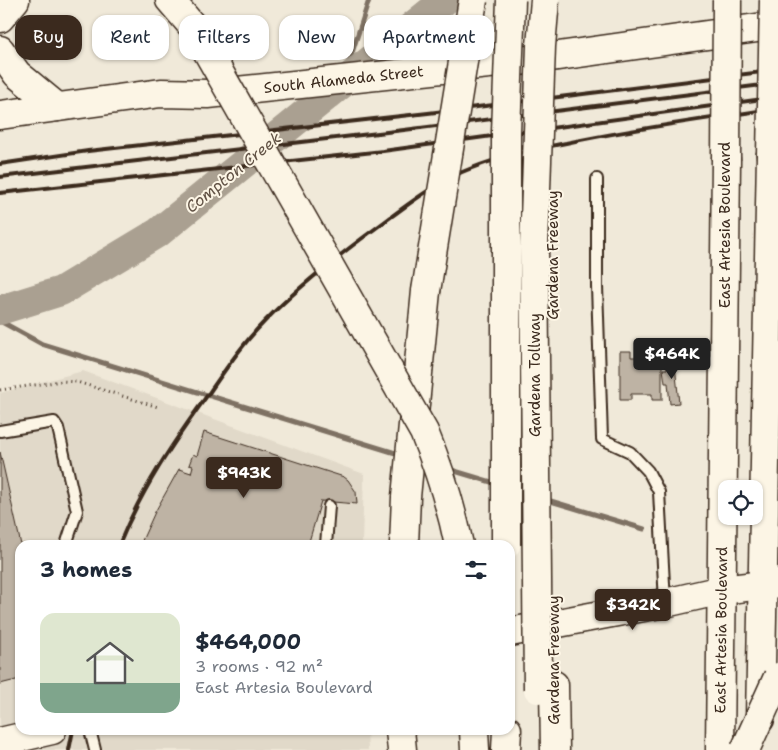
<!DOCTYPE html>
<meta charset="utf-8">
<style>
body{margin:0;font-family:"Shantell Sans",sans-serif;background:#f2f2f3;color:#1f2937;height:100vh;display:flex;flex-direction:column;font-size:19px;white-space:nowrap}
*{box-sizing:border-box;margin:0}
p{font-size:16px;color:#747a83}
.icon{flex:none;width:28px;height:28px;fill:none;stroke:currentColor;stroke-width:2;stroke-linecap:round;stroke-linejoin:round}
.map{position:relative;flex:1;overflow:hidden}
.sheet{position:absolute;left:15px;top:540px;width:500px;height:195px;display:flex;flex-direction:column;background:#fff;border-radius:15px;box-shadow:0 1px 4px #0004}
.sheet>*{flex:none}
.hud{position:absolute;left:15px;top:15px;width:500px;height:45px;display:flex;gap:10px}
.tools{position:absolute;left:718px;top:480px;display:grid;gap:10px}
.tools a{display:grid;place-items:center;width:45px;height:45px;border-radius:10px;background:#fff;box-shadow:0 1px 4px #0004;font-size:25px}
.price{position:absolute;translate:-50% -42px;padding:0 11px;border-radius:5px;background:#3b2a1e;color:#fff;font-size:16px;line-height:32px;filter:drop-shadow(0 1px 2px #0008)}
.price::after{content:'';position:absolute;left:50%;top:30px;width:15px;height:11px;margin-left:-8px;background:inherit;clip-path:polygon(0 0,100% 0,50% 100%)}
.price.current{background:#222;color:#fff}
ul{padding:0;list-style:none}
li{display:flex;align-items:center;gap:15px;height:125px;padding:0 25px}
li span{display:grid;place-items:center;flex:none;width:140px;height:100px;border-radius:15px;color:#555}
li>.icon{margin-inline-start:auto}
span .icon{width:60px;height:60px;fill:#fffc;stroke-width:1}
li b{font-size:21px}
h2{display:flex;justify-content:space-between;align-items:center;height:60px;padding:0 25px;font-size:21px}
.pill{padding:0 18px;border-radius:15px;background:#fff;box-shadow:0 1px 4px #0004;font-size:18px;line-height:45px}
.pill.current{background:#3b2a1e;color:#fff}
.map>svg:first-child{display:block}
.built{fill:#e1d9c9}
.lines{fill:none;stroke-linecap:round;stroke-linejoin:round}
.stream{stroke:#7e7163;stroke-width:5}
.river{stroke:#aaa091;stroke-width:30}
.building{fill:#beb3a4;stroke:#3b2a1e}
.service-casing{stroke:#3b2a1e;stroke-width:14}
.secondary-casing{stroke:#3b2a1e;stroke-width:31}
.primary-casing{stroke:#3b2a1e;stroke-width:31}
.motorway-casing{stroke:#3b2a1e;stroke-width:31}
.path{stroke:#3b2a1e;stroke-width:3;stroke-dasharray:1 4;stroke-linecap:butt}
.service{stroke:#fcf5e5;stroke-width:10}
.secondary{stroke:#fcf5e5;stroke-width:28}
.primary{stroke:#fcf5e5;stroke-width:28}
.motorway{stroke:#fcf5e5;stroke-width:28}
.rail{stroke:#3b2a1e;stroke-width:4}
.primary-bridge-casing{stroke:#3b2a1e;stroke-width:31;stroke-linecap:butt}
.motorway-bridge-casing{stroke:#3b2a1e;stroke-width:31;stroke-linecap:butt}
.primary-bridge{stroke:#fcf5e5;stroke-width:28}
.motorway-bridge{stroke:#fcf5e5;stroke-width:28}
.labels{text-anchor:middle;stroke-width:4;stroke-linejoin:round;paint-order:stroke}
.street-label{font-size:15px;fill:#3b2a1e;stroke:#fcf5e5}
.water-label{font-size:16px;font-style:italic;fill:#625346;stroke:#fcf5e5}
</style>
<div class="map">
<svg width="778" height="750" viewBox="0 0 778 750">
<rect width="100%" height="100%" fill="#f0e9d9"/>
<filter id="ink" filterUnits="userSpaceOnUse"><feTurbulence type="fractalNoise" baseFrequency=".02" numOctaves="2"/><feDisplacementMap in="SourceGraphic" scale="10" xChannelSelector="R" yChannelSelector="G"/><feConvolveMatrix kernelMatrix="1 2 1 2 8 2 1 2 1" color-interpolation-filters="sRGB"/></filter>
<g filter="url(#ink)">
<path class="built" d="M83,371L364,474L362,545H20V730H367L368,750H0V393Z"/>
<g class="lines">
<path class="stream" d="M346,71L369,0
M0,321L42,344L402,455
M448,469L498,484
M544,499L644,529"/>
<path class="river" d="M0,310L61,291L159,232L445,0"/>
</g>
<path class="building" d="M620,351H631V357H652L651,351H662V400H652V394H631V400H620Z
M674,356L679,403L670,404L668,383H665L663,369H667L666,357Z
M204,432L344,477L348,480L356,492L357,504L321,501L308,545H140L155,512L179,469L191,473L193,466L189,465L193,454L197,456Z
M0,452L21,545L20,679L0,684Z"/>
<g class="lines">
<defs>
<path id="service" d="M597,179V286L602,439L630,452L648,471L659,492L665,602
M0,431L54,422L58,428L77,511L66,545
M326,545L329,506
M90,730L95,750"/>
<path id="secondary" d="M510,632L665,603L722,590L778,583
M0,742L52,730"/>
<g id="primary">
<path id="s1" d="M0,115L161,93L208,94L537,59L778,25"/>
<path d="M760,719L771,155"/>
<path id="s2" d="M720,750L726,160"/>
</g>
<path id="motorway" d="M170,0L194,28
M0,18L15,0
M0,50L17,74L57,107
M771,155L778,180
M404,545L406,497L426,291
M554,685L555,750
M400,730L402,750
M474,730L475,750
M506,750L507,730"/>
</defs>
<use href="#service" class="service-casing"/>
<use href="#secondary" class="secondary-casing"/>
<use href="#primary" class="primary-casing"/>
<use href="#motorway" class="motorway-casing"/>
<path class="path" d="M0,390L62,381L77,382L158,407"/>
<use href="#service" class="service"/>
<use href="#secondary" class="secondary"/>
<use href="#primary" class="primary"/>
<use href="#motorway" class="motorway"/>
<path class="rail" d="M0,164L88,151L428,113L778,70
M0,177L404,130L778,83
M0,193L383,151L778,97
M119,545C141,490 174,441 209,393C227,367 244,342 266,320C299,286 338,256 376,228C406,206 437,181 472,168C502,156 534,149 566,143C636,128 707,119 778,108
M69,750L73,730"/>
<defs>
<path id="primary-bridge" d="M771,155L774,0
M726,160L727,0"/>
<path id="motorway-bridge" d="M194,28L424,432C439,468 451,506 459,545
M426,291L473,0
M506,545V132L511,0
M538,689L534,247L541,46L545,0
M745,750L778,677"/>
</defs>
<use href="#primary-bridge" class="primary-bridge-casing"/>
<use href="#motorway-bridge" class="motorway-bridge-casing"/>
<use href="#primary-bridge" class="primary-bridge"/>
<use href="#motorway-bridge" class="motorway-bridge"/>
</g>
</g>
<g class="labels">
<g class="street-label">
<text dy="5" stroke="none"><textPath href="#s1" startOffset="346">South Alameda Street</textPath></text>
<text transform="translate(725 225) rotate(-90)" y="5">East Artesia Boulevard</text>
<text transform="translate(553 255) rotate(-90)" y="5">Gardena Freeway</text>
<text transform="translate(535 375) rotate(-90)" y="5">Gardena Tollway</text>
<text dy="5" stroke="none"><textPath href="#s2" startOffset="120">East Artesia Boulevard</textPath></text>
<text transform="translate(554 660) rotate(-90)" y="5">Gardena Freeway</text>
</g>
<g class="water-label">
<text transform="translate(233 172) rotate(-39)" y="6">Compton Creek</text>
</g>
</g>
</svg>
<div class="tools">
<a><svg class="icon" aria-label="locate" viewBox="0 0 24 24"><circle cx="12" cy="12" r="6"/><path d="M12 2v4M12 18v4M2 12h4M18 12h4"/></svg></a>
</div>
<b class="price current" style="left:672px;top:380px">$464K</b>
<b class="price" style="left:244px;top:499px">$943K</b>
<b class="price" style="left:633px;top:631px">$342K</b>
<div class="hud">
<a class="pill current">Buy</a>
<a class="pill">Rent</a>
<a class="pill">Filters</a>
<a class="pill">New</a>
<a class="pill">Apartment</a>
</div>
<section class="sheet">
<h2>3 homes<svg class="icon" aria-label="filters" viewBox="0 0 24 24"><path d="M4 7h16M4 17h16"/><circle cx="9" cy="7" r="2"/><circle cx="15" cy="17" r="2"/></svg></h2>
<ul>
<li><span style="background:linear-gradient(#dfe7d0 70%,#7fa58c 0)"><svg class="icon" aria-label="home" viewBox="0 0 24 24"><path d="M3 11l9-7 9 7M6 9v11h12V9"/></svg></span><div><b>$464,000</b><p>3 rooms · 92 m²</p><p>East Artesia Boulevard</p></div></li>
</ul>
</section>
</div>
